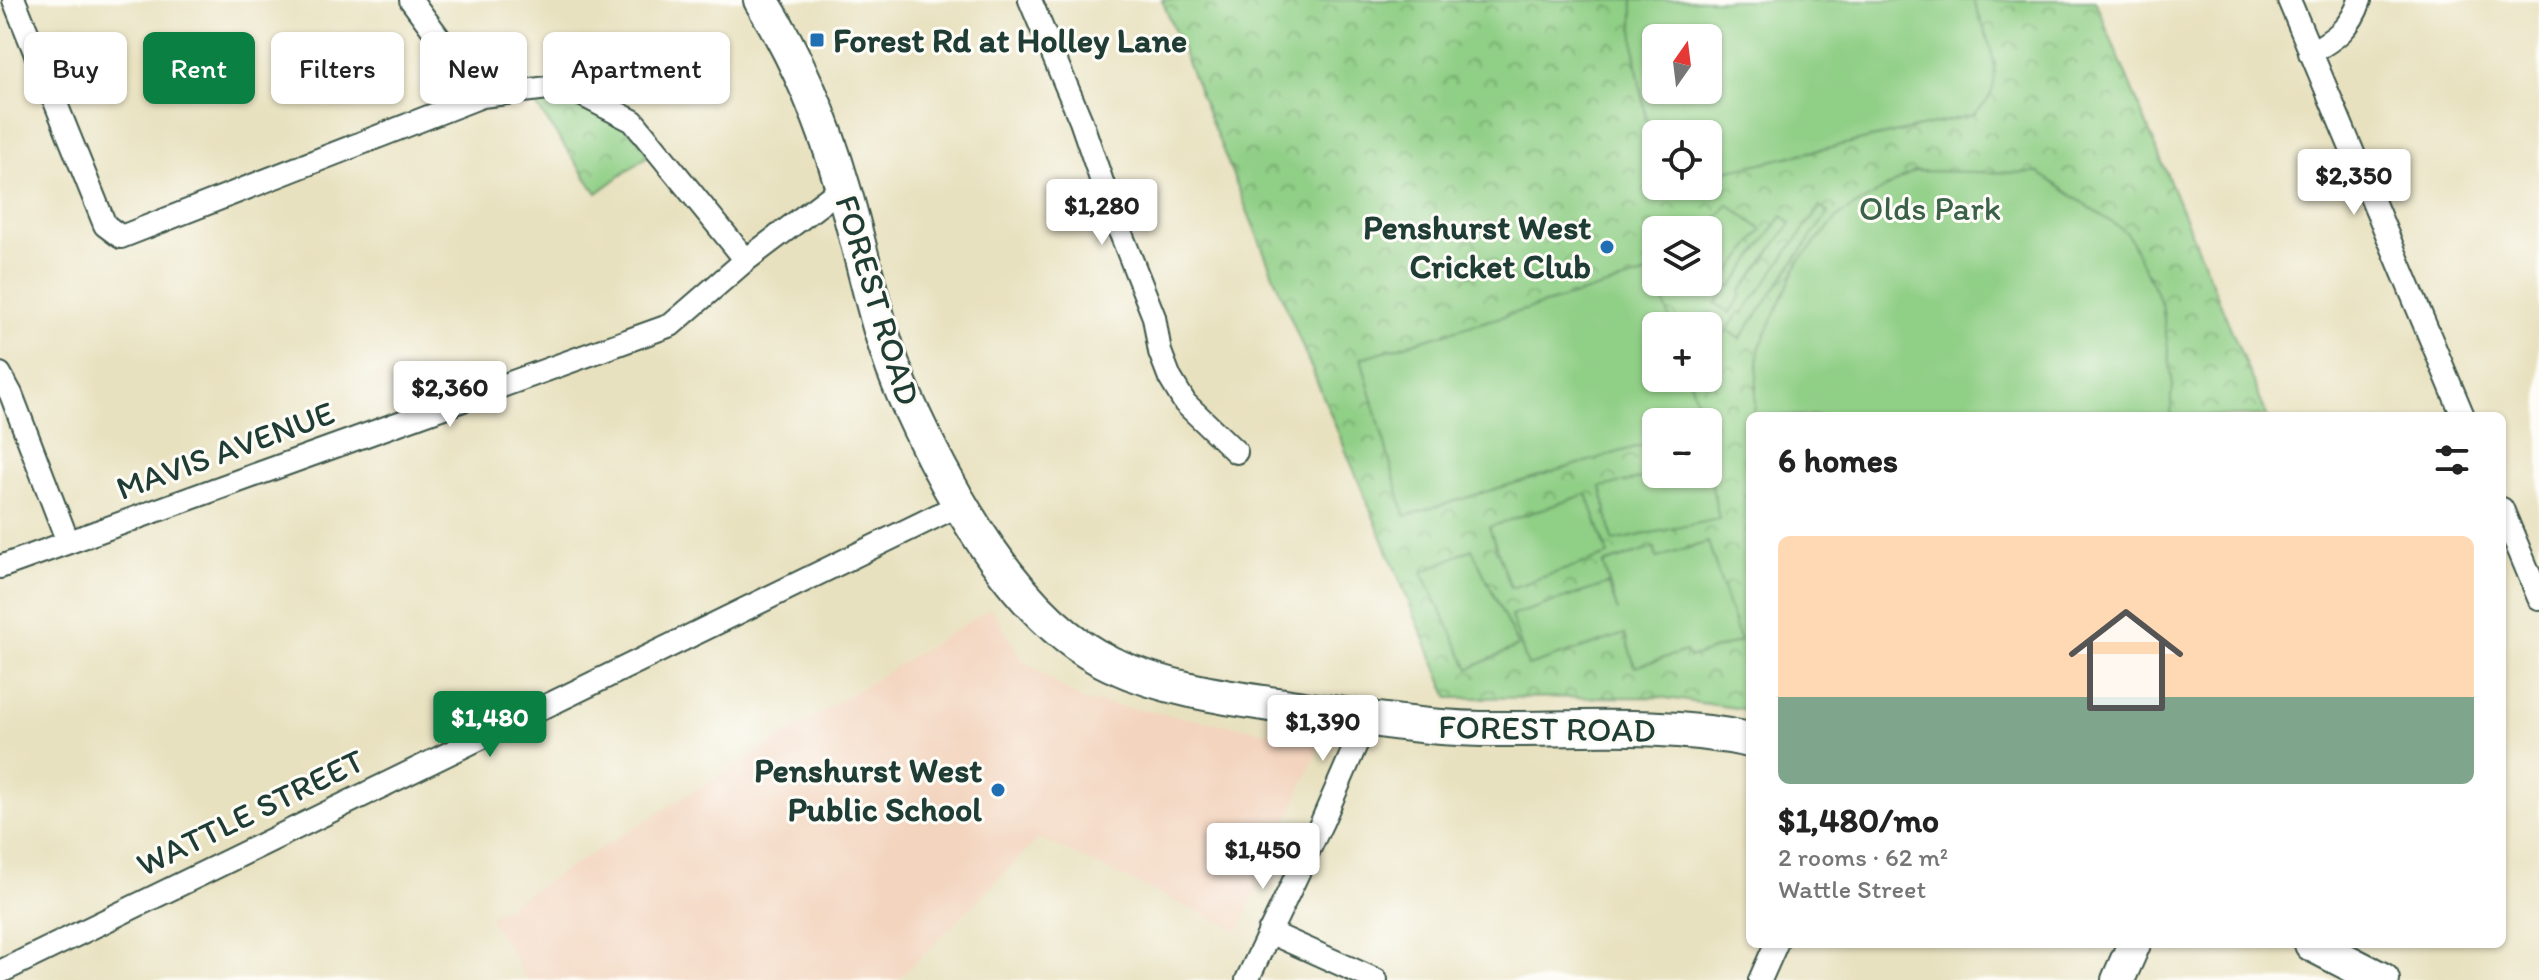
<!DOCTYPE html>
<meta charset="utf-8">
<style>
body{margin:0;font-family:Itim,sans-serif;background:#f2f2f2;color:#222;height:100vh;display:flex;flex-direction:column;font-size:30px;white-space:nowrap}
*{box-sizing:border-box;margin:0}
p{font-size:26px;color:#767676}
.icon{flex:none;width:44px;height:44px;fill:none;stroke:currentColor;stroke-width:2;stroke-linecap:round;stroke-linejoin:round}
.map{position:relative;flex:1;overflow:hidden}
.panel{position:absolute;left:1746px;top:412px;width:760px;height:536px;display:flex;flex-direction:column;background:#fff;border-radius:12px;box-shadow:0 2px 6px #0004}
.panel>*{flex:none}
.guide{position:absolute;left:24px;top:32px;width:760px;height:72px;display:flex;gap:16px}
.needle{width:52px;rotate:14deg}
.fabs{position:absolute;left:1642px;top:24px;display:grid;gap:16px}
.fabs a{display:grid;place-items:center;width:80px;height:80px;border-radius:12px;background:#fff;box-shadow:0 2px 6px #0004;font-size:40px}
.price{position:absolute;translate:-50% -68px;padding:0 18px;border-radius:8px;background:#fff;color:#222;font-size:26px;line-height:52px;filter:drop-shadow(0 2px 4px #0008)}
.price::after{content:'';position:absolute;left:50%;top:48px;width:24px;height:18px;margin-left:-12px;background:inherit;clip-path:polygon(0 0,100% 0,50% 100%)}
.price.selected{background:#0b8043;color:#fff}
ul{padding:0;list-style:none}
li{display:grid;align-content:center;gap:16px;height:424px;padding:0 32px}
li+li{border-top:2px solid #e0e0e0}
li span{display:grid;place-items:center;height:248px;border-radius:12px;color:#555}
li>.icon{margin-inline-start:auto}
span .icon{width:144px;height:144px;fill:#fffc;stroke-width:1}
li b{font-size:34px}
h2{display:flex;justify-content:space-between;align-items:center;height:96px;padding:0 32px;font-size:34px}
.tag{padding:0 28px;border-radius:12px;background:#fff;box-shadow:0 2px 6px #0004;font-size:28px;line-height:72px}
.tag.selected{background:#0b8043;color:#fff}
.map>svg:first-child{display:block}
.built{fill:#f3d4be}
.park{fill:url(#park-crowns);stroke:#58865d;stroke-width:2;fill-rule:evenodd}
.garden{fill:#90cf86;stroke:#58865d;stroke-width:2;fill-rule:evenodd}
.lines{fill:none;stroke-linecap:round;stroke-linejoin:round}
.street-casing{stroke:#3d5649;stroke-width:26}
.secondary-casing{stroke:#3d5649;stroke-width:36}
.primary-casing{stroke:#3d5649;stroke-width:38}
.street{stroke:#fff;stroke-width:22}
.secondary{stroke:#fff;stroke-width:32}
.primary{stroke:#fff;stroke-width:34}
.poi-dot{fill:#1f6fb2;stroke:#fdfcf7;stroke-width:3}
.labels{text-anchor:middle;stroke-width:6;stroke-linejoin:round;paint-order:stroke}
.poi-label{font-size:34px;font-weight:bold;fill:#1f3d34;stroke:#fdfcf7;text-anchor:end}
.park-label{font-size:34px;fill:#3b6248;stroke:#fdfcf7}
.street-label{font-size:34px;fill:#1f3d34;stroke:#fdfcf7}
</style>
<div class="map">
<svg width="2539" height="980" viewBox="0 0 2539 980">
<defs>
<pattern id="park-crowns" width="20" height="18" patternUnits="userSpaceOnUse" patternTransform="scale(2)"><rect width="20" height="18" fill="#90cf86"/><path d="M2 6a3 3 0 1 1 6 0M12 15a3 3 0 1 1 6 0" fill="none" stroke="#75a96e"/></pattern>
</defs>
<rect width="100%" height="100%" fill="#fdfcf7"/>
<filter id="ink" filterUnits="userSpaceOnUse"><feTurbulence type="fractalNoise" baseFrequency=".0125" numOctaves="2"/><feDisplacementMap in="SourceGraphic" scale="16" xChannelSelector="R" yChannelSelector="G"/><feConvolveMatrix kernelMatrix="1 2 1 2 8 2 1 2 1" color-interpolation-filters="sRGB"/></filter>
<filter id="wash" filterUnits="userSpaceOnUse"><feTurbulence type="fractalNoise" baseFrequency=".006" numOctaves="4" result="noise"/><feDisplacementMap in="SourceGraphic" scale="32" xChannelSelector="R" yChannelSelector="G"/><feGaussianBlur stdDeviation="1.8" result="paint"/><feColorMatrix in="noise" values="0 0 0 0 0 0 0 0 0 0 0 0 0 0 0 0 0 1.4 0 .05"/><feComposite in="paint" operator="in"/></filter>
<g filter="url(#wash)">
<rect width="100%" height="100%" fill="#e8e1bf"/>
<path class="built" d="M991,608L1021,659L1081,700L1322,741L1239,931L1039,838L898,980H528L489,917Z"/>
<path class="park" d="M1162,0H2095L2267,416H1750V710L1659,697L1449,698L1300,341ZM1656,38H1708V90H1656ZM1656,134H1708V186H1656ZM1656,230H1708V282H1656ZM1656,326H1708V378H1656ZM1656,422H1708V474H1656Z
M566,98L626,126L650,154L597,193L534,102Z"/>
<path class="garden" d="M1633,0H1973C1983,29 2007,72 1987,101C1983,106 1977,111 1973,115L1708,175V134H1656V161C1644,109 1631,54 1633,0ZM1708,38V90H1656V38Z
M1914,171L2039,173L2127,233L2162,304L2173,385L2170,416H1754L1759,349L1799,261L1840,215Z
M1728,204L1762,230L1718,288L1708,281V230Z
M1820,207L1828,213L1740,339L1727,330L1740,312L1743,314Z
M1782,216L1791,223L1740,293L1742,295L1729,313L1716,303L1729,286L1732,287Z
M1654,272L1672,326H1656V378H1689L1703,422H1656V441L1405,516L1361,358Z
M1708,468L1719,519L1613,541L1601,487L1664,474H1708Z
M1587,494L1608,555L1511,588L1489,527Z
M1708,542L1740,641L1689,658L1686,651L1635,667L1625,634L1528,666L1511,616L1608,584L1618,612L1603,564L1654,548L1657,558Z
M1472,549L1518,646L1469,669L1422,572Z"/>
</g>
<g filter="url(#ink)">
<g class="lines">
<defs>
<path id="street" d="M14,0L105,225L121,237L482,96
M411,0L482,96L565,86L633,121L746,260
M1030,0L1081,121L1112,211L1154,317L1160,352L1170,378L1185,403L1236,452
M2289,0L2463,416
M2310,53C2335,39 2351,28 2360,0
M0,374L11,394L68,542
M2502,509L2539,598
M0,567L671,325L746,260L843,187
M1269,932L1376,980
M0,972L961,504
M1247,980L1322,822L1360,735L1365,718
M1760,980L1776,944"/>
<path id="secondary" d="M2118,980L2134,944"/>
<path id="primary" d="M761,0C798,59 824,122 843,188C864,258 876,333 906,399C947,490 1018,622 1111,664C1167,690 1230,698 1290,707C1353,716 1417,728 1481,729C1571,730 1661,721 1750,740
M2312,944L2382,980"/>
</defs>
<use href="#street" class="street-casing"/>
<use href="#secondary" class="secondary-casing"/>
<use href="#primary" class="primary-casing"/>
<use href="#street" class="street"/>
<use href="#secondary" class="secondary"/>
<use href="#primary" class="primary"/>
</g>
</g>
<g class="poi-dot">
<rect x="809" y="32" width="16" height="16" rx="4"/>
<circle cx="1607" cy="247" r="8"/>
<circle cx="998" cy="790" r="8"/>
</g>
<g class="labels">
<g class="poi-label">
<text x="833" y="52" text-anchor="start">Forest Rd at Holley Lane</text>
<text x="1591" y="239">Penshurst West<tspan x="1591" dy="39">Cricket Club</tspan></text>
<text x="982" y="782">Penshurst West<tspan x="982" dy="39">Public School</tspan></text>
</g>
<g class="park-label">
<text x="1930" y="220">Olds Park</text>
</g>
<g class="street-label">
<text transform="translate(878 300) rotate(73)" y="12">FOREST ROAD</text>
<text transform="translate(225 450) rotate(-20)" y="12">MAVIS AVENUE</text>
<text transform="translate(1547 728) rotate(1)" y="12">FOREST ROAD</text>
<text transform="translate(250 812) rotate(-26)" y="12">WATTLE STREET</text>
</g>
</g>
</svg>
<div class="fabs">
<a><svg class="needle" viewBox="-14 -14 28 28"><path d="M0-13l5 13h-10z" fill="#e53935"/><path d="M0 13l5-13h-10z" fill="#767676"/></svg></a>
<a><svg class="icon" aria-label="locate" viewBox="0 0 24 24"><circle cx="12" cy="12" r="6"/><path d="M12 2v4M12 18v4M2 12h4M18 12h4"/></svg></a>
<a><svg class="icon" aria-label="layers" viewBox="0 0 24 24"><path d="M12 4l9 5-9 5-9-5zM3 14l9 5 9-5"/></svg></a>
<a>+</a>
<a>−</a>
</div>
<b class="price" style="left:2354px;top:217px">$2,350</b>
<b class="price" style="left:1102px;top:247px">$1,280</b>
<b class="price" style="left:450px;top:429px">$2,360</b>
<b class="price selected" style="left:490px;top:759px">$1,480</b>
<b class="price" style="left:1323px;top:763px">$1,390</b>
<b class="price" style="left:1263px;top:891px">$1,450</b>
<div class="guide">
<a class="tag">Buy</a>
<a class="tag selected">Rent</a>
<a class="tag">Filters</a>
<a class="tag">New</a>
<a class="tag">Apartment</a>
</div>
<section class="panel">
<h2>6 homes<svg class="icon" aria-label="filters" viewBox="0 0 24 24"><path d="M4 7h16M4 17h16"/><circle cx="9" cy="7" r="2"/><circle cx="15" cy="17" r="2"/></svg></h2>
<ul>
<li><span style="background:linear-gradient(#ffd9b3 65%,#7fa58c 0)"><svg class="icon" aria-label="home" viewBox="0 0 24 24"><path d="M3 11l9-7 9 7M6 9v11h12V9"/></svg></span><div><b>$1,480/mo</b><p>2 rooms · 62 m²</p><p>Wattle Street</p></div></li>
</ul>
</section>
</div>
